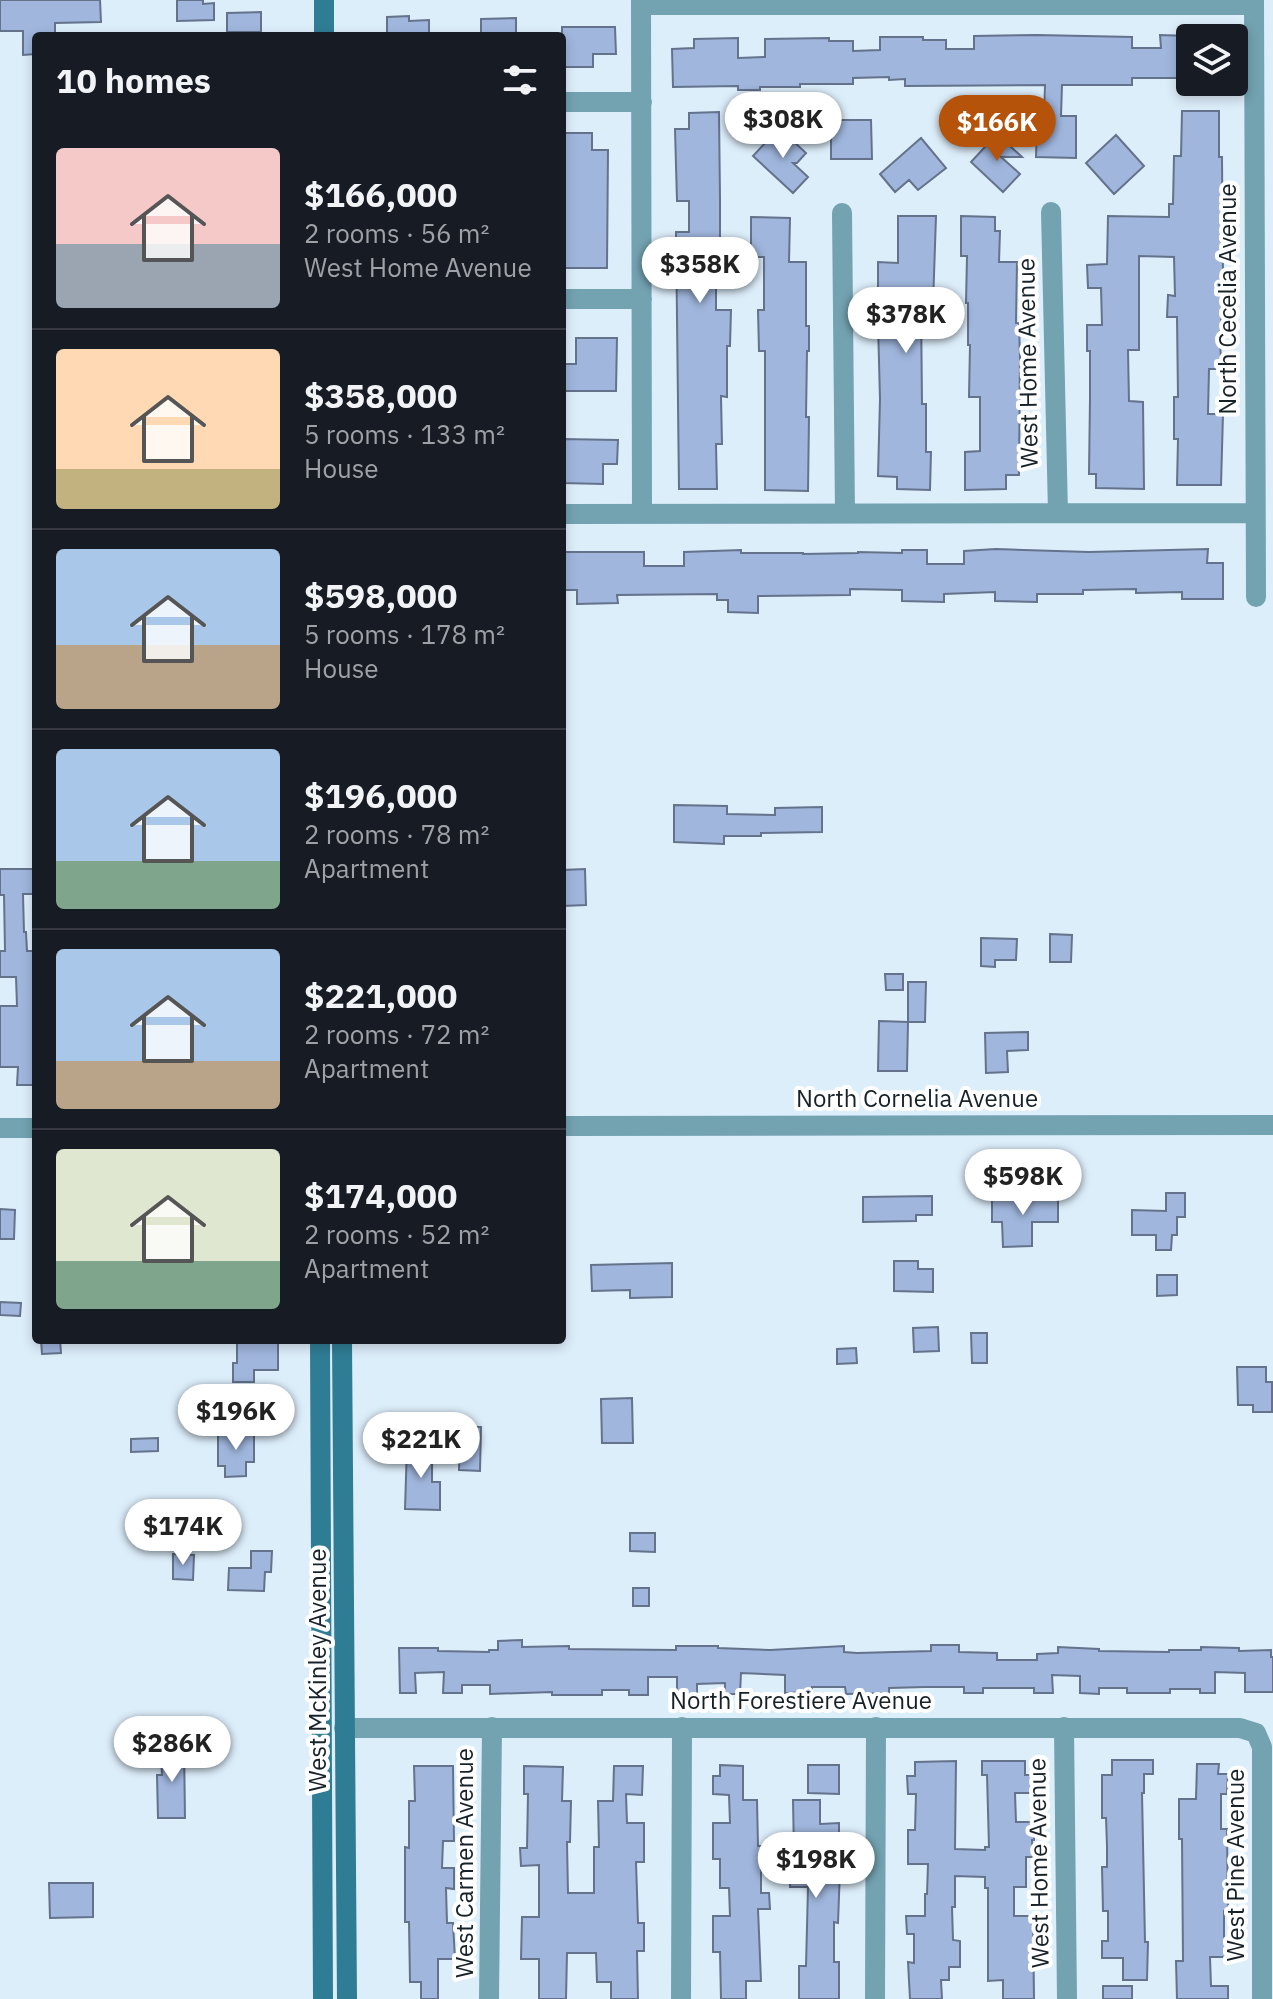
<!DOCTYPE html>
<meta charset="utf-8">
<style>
body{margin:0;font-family:"IBM Plex Sans",sans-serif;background:#20242c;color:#f1f3f6;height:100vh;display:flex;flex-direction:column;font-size:30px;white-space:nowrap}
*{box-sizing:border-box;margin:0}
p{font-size:26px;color:#9ea1a6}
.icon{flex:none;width:44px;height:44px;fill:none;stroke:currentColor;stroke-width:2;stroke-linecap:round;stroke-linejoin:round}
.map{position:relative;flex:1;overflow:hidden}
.side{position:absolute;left:32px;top:32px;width:534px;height:1312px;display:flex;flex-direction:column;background:#171b24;border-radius:8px;box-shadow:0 4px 12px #0003}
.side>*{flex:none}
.controls{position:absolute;left:1176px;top:24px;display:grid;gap:16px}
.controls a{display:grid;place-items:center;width:72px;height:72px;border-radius:8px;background:#171b24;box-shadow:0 4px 12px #0003;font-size:40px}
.price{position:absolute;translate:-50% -68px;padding:0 18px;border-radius:28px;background:#fff;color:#222;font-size:26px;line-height:52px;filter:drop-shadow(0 2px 4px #0008)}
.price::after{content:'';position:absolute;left:50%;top:48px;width:24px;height:18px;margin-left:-12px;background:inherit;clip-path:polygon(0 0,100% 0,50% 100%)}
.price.selected{background:#b45309;color:#fff}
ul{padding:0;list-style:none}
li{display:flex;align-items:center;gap:24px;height:200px;padding:0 24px}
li+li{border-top:2px solid #363941}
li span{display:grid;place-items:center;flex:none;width:224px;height:160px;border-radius:8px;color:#555}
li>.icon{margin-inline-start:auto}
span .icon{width:96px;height:96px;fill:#fffc;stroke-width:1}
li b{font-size:34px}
h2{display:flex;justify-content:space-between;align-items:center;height:96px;padding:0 24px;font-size:34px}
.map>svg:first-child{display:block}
.building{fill:#a0b6dd;stroke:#64728b;stroke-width:2}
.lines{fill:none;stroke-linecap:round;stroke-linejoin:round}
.minor{stroke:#73a2b1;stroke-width:20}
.tertiary{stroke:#73a2b1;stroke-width:20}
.secondary{stroke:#2f7d94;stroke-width:20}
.labels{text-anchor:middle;stroke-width:8;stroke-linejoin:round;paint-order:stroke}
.street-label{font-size:24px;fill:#162128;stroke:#fff}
</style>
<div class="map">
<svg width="1273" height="1999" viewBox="0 0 1273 1999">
<rect width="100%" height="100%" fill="#ddeefb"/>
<path class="building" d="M0,0H100L101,22L55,23V36H36V54L23,55V31H0Z
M177,0H203V4L214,3V20L177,21Z
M261,12V32H227V13Z
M409,16V21L429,20V36H387V17Z
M516,18V36H481V19Z
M562,27H615L616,54H593V67H562Z
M1037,35L1132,37V48H1161L1160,35L1190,36V55H1179V78H1132V85H1062L1061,116H1076V158L1036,157L1037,115H1044L1045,85L905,86V79L889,80V77L853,78V84H800V87H760V90H738V86L673,87L672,49L694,48V39L738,38V58L765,57V39L829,38V41H853V51L880,50V37H923V40H946V49H974V36Z
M1182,111H1219V157H1222L1223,274L1220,345L1222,369H1209L1208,414H1223L1221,485H1177L1178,439H1174V397H1178L1177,317H1167L1168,295L1175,296L1174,257L1139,256V350H1128L1129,401L1143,402L1144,489L1096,488V474H1089L1090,398V351H1087V325H1102L1101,288H1088L1087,265L1107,264L1108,216L1169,217V204H1173L1174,156H1181Z
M719,112L720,199V253H716V310H731L730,346H727V397L721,396L722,444H716L717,489H679L676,232H689V201H677L675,129H689V113Z
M831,120H871L872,159H831Z
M779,128L806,153L797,163H793L808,177L793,193L753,156Z
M564,133H592V150H608L607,268H563L562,150H564Z
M997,134L1022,157H1001L1020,174L1003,192L971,162Z
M1116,135L1144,166L1114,194L1086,163Z
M921,138L946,168L918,190L909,180L895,192L880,174Z
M898,216H936L933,305L921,304L922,404H926V452H931L930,490L897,489V477L878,476L880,399L878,324H888V288H878V262L898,263Z
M961,216L995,217V231H1000L999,262H1017L1016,323H1019L1020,357L1019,475H1006V489L965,490V452L980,451V397H969L970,345H968V303H966L967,256H961Z
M751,217L790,218L789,262H806V326H809V351H807L806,417H809L808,491L765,490V351H759L758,310H764V257H751Z
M576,338H617L616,391H562V364H576Z
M562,439L618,440L617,464H603V484L562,483Z
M996,549L1089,552L1208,549L1207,563H1223V599H1182V592L1136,593V589L1083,590V594H1037V602L995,601V592L944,594V602L902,601V590L850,589V595L758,596V613L728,612V600H717V594L617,595L618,603L577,604V590H562V552H644V566H684V552L741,550V553H803V554L858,553V552L902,553V550H927V564H964V551Z
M674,805L727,806V814L775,815V808L822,807V832L761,833V836H724V844L674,842Z
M0,869H34V894H23L24,932H26L27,951H36V1085H17L18,1067H0V1006H17L16,977H0V951H5L4,895H0Z
M585,869L586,905L562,906V870Z
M1050,934L1072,935L1071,962H1050Z
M981,938L1017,939L1016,960H995V967L981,966Z
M885,974H903V990H886Z
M908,982H926L925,1022H908Z
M879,1021L908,1022L907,1071H878Z
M1028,1032V1050L1007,1051L1008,1072L986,1073L985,1033Z
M1166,1193H1185V1217H1177V1235H1172L1171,1250H1156V1235H1132V1210L1166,1211Z
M932,1196V1215H916V1221L863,1222V1197Z
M1058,1196V1222H1032V1246L1003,1247L1002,1222H992V1197Z
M0,1209L15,1210L14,1239H0Z
M894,1261H918V1269H933V1292L894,1291Z
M672,1263V1297L630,1298V1290L592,1291L591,1265Z
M1157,1275H1177V1295L1157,1296Z
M0,1302L21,1303L20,1316L0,1315Z
M938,1327L939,1351L914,1352L913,1328Z
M971,1333H987V1363H972Z
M41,1340H60L61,1353L42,1354Z
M237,1340H278V1370H254V1382H233V1363H237Z
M856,1348L857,1363L837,1364V1349Z
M1237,1367H1266V1382H1272V1412H1253V1405H1238Z
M632,1398L633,1443H602L601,1399Z
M460,1427H481L480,1471L459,1470Z
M218,1431H254V1462H246V1476L225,1477V1466H218Z
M158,1438V1451L131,1452V1439Z
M407,1446L432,1447V1482H440V1510L405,1509Z
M630,1533H655V1552L630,1551Z
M251,1551H272L271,1572H265L264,1591L228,1590L229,1568H251Z
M173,1554L194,1555L193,1580L173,1579Z
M633,1588H649V1606H633Z
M522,1640V1647L569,1646V1649L676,1650V1646H718V1648L770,1650L844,1646V1652L857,1653L931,1651V1645H959V1652L997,1653V1660H1037V1654L1058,1653V1647L1099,1649V1651L1169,1652V1650H1201V1647L1239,1648V1651L1271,1650V1657H1273V1692H1245V1673L1215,1672V1693H1200V1689H1170V1693H1127V1688H1099V1694L1080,1693V1676L1052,1675L1053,1693H1034V1688H983V1693H964V1687H925L889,1688V1693L846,1694L845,1687H812V1692L785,1693V1675L741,1673L740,1694H725V1683L697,1684V1694H677V1677H648V1695H629V1690H602V1695H552V1692L490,1694V1685H462V1693H443L444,1672L415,1673L416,1693H400L399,1648H438V1651L489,1652V1650H498V1641Z
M164,1746H184L185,1818H158L157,1775H162L161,1756H164Z
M1112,1760H1153V1774H1144V1793H1142L1145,1942H1148L1147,1980H1123V1958H1102V1941H1108V1911H1103L1102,1867H1107V1846L1106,1818H1102V1775H1112Z
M956,1761L955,1849L985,1850V1847H989L987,1775H982V1761H1025V1775H1033V1793H1015L1016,1822H1034V1840H1032L1033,1857H1026V1887H1014V1916H1033L1034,1999H1003V1980L988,1981V1888H985V1877L955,1876V1907H952L953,1940L960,1941V1967H949V1980H941L942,1999H910L908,1962L914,1963V1934H907L906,1916H925V1894H927L928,1864H908V1830H915L916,1794H908L907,1776H915V1762Z
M1197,1764H1219L1218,1774H1228L1227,1794H1221V1829H1227L1228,1911H1224V1939L1229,1938V1957H1210L1211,1986H1228V1999H1177L1176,1961H1183L1182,1839H1179V1799H1196Z
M720,1765L743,1766V1800H757L758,1846H767V1861H761V1893H769L770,1909H758L761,1981H746V1999H721L720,1952H713V1916H730L729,1888H720V1859H713V1823H730L729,1795L713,1794V1776H720Z
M808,1765H839V1794L808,1793Z
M414,1766H453L454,1841H443L442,1868H454V1889L446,1888L447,1923H453L455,1959H438V1999H421V1982H410L409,1922H405V1847L409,1848V1801H415Z
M524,1766L563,1767L562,1801H571L570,1842H567L568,1893H594V1847H599L598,1801H613L614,1766H643L642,1795L626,1794L627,1823H644V1862H636L638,1923H644V1951H637L638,1999H611V1982H597L596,1953H567L566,1999H539V1959H521L522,1917H539V1865L521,1866L520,1848H527L528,1794H524Z
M793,1800H820V1824L839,1823V1838H824L823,1869H840L838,1923L834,1922V1962H839V1999H799V1966H806L808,1887H790L791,1854H794Z
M49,1883H93V1917L50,1918Z
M1103,1986H1132V1999H1103Z"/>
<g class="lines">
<path class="minor" d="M641,0L642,514
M1254,0L1256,597
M642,5H1254
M562,102H642
M1051,212L1058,513
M842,213L845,513
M562,299H642
M562,514L1255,513
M1064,1727L1067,1999
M344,1728H1240L1256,1733L1262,1747V1999
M489,1999L492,1727
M681,1999L682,1727
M875,1999L876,1727"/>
<path class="tertiary" d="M562,1126L1273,1125
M0,1128H36"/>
<path class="secondary" d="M324,36V0
M320,1340L323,1999
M342,1340L347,1999"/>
</g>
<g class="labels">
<g class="street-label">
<text transform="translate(1228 299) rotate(-90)" y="8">North Cecelia Avenue</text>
<text transform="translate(1028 363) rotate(-91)" y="8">West Home Avenue</text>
<text x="917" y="1107">North Cornelia Avenue</text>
<text transform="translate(318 1670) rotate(-90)" y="8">West McKinley Avenue</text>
<text x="801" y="1709">North Forestiere Avenue</text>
<text transform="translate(465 1863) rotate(-90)" y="8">West Carmen Avenue</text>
<text transform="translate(1039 1863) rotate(-91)" y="8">West Home Avenue</text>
<text transform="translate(1236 1865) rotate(-90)" y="8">West Pine Avenue</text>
</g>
</g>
</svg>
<div class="controls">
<a><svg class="icon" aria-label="layers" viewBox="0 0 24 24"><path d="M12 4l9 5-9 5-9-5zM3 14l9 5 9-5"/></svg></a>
</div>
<b class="price" style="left:783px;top:160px">$308K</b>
<b class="price selected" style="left:997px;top:163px">$166K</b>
<b class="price" style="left:700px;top:305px">$358K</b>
<b class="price" style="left:906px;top:355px">$378K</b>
<b class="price" style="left:1023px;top:1217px">$598K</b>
<b class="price" style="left:236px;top:1452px">$196K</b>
<b class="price" style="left:421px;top:1480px">$221K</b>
<b class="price" style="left:183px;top:1567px">$174K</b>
<b class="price" style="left:172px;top:1784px">$286K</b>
<b class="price" style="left:816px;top:1900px">$198K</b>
<section class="side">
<h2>10 homes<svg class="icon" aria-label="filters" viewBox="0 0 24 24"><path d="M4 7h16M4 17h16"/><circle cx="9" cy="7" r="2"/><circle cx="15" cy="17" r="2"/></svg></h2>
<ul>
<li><span style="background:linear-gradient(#f6c9c9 60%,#9aa5b1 0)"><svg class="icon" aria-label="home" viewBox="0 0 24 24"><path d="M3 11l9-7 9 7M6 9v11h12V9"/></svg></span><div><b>$166,000</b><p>2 rooms · 56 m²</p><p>West Home Avenue</p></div></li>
<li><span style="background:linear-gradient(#ffd9b3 75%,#c2b280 0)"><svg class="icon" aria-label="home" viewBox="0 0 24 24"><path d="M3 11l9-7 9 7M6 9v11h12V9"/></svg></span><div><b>$358,000</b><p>5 rooms · 133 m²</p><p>House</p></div></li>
<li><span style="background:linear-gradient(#a9c7e8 60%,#b9a48a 0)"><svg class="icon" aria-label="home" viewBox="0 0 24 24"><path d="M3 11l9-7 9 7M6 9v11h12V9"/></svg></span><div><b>$598,000</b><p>5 rooms · 178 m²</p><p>House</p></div></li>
<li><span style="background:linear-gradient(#a9c7e8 70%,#7fa58c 0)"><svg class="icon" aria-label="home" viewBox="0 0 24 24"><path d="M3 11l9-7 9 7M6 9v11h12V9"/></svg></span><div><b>$196,000</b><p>2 rooms · 78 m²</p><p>Apartment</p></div></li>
<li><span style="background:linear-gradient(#a9c7e8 70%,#b9a48a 0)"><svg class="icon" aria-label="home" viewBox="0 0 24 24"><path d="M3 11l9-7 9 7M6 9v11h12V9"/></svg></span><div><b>$221,000</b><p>2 rooms · 72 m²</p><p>Apartment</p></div></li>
<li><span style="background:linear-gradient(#dfe7d0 70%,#7fa58c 0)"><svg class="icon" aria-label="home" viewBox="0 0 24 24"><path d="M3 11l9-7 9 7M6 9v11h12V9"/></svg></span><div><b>$174,000</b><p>2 rooms · 52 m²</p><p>Apartment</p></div></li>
</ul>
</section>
</div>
